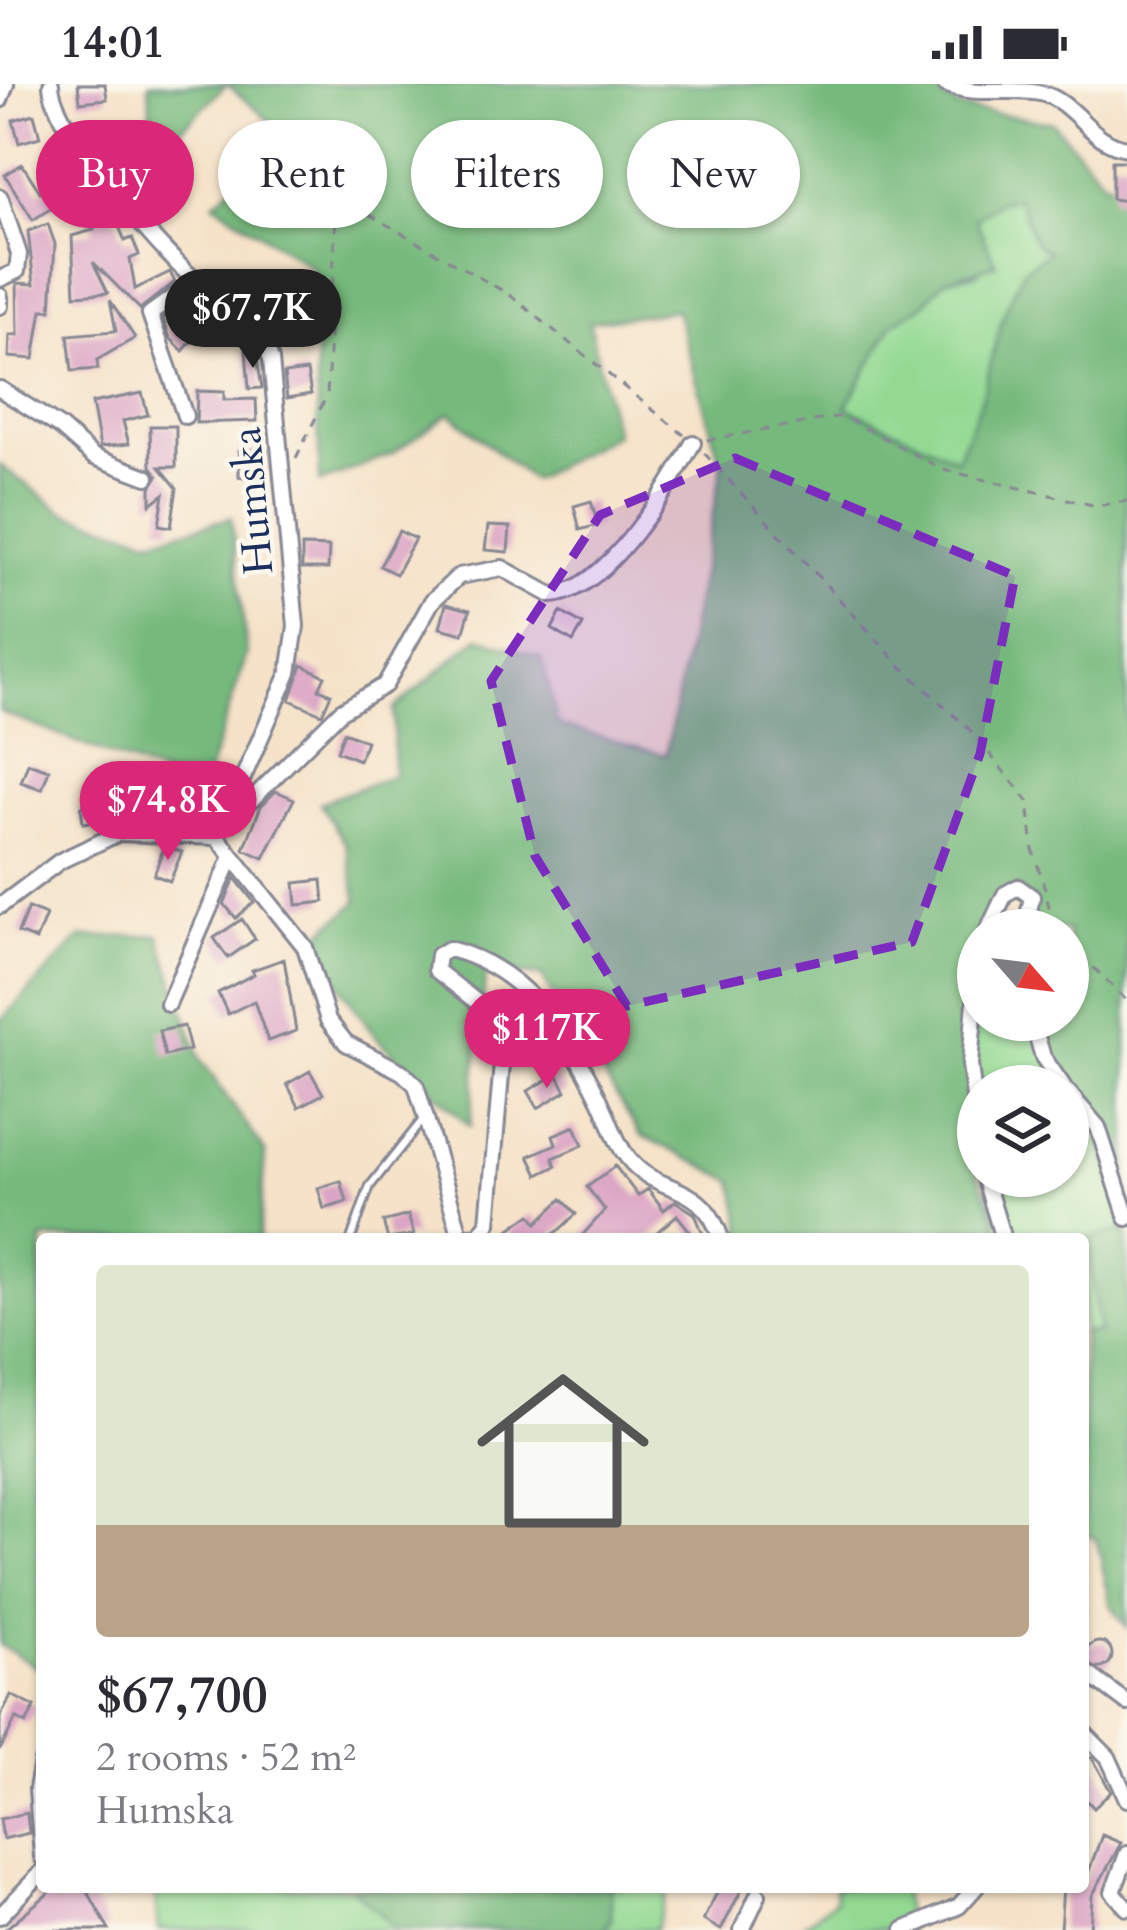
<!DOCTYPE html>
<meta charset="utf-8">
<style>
body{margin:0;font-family:Cardo,serif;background:#f7f7f7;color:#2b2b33;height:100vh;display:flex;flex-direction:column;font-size:45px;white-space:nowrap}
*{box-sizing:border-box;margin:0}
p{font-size:39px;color:#7c7c81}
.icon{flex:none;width:66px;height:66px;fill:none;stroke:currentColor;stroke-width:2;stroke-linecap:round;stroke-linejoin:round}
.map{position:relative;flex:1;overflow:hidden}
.details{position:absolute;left:36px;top:1149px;width:1053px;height:660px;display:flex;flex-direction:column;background:#fff;border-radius:12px;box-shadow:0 3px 9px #0004}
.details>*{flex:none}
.banner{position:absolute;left:36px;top:36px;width:1056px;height:108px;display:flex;gap:24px}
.needle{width:78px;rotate:118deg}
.tools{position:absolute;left:957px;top:825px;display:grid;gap:24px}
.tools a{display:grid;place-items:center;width:132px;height:132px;border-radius:50%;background:#fff;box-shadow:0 3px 9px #0004;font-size:60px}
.price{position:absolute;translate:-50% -102px;padding:0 27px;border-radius:42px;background:#db2777;color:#fff;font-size:39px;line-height:78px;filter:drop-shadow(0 3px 6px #0008)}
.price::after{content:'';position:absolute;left:50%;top:72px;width:36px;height:27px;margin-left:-18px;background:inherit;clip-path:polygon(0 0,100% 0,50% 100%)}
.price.active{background:#222;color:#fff}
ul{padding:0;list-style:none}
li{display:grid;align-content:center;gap:24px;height:636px;padding:0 60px}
li span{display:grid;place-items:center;height:372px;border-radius:12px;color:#555}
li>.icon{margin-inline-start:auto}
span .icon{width:216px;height:216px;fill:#fffc;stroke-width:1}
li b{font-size:51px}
.chip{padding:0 42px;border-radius:54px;background:#fff;box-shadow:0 3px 9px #0004;font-size:42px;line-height:108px}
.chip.active{background:#db2777;color:#fff}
.status{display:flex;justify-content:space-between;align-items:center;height:84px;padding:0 60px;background:#fff;direction:ltr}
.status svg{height:33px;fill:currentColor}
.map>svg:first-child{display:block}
.green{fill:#93d992;stroke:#578478;stroke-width:3}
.forest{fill:#76b97c;stroke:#48746d;stroke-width:3;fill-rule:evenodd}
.building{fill:#dba5c5}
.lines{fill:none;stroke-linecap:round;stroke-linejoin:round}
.lane-casing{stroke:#888893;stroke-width:12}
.street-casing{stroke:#888893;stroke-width:20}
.path{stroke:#888893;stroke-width:3;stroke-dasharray:9 9;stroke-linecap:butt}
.lane{stroke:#fff;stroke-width:6}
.street{stroke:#fff;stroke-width:14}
.marked{fill:#7b2cbf;fill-opacity:0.2;stroke:#7b2cbf;stroke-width:9;stroke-dasharray:24 15;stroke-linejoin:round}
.labels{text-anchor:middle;stroke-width:9;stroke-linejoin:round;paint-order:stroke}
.street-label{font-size:42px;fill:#1b2f5e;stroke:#fbf7ec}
</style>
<div class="status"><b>14:01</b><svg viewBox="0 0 49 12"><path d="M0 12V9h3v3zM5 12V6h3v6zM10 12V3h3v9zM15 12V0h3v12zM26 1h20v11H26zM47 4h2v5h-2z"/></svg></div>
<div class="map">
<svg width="1127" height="1846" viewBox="0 0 1127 1846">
<rect width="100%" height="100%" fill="#fbf7ec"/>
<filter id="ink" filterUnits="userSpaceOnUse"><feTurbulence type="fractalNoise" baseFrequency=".00833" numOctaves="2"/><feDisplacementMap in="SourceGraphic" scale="24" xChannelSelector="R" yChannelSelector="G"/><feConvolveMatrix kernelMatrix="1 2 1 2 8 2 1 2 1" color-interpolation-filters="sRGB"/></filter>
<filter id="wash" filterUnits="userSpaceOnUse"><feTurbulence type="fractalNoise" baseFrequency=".004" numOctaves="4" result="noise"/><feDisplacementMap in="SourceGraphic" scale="48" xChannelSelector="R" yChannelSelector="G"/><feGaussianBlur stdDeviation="2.7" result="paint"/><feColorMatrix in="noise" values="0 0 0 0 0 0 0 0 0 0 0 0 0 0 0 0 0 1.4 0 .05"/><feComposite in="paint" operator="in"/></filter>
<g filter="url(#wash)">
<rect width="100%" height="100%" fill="#f5e2c8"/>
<path class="green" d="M1018,113L1035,159L1050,167L957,375L846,323L893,238L922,222L945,195L977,190L983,159L974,135L998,118Z
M978,936H1032L1063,1002H978L970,981Z
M1068,1008L1090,1031L1127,1134V1146L1087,1155L1099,1249H1083V1155H1003L984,1092H1068Z
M155,1803H351L397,1846H158Z
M611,1803H669L655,1846H603L611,1837Z
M835,1803H902L908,1846H797L835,1816Z"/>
<path class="forest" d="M149,0H929L958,24L1052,38L1104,97L1127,105V1134L1102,1054L1063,1002L1032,936H1068V846H1025L1032,819L1018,803L988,846H978L970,981L978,1092L1003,1155H745L734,1097L641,1051L541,892L486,887L470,1042L376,953L309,858L358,818L346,760L320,719L393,692L394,625L479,553L542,574L558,641L666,671L722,383L676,226L589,238L615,350L532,396L450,329L393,369L320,399L313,184L214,119L286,51L227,0L152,74ZM1018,114L1035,159L1049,168L1024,185L1004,229L981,317L957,375L846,323L893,239L922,222L945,196L996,180L975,135L998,118Z
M0,381L65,429L152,455L231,434L247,570L202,707L0,628Z
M159,851L199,973L265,1068L259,1155H42V1586L0,1561V937L80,854Z
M1127,1146V1544L1111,1521L1096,1454L1083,1450V1249L1099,1248L1087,1155Z
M351,1803H611V1837L603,1846H397Z"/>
<g id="blocks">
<path class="building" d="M78,0H105L107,15L80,18Z
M34,30L40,53L19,59L13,36Z
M1112,77H1127V117L1112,115Z
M22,80L40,108L63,93L74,109L33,136L5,91Z
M110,121L125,157L132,154L139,171L130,175L135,205L170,188L175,198L140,225L93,178L108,209L75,211L72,152L94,146L88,127Z
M48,140L55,160L51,226H42L34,275L9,273L10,251H18L17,199L34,200L28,147Z
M199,214L217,228L183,267L170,254L163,234L174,226L185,237Z
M110,216L135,254L97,276L98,285L72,287L68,251L116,247Z
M246,267L256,268L262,304L249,305Z
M307,287L311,310L287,314L284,290Z
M197,307L224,308V316L256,315L257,337L196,339Z
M142,309L148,331L123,337L129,360L100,363L92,319Z
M150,342H176V383H160L177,404L171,443L159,441L164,410L151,420V403L158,392L151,382Z
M239,366H267V393H239Z
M591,417L598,441L580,446L574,422Z
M488,442L510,443L508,468L485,466Z
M399,447L415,455L396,490L380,482Z
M302,462L329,463L328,485H302Z
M446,520L470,526L463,550L440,544Z
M561,528L583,541L573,558L552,545Z
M302,581L325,592L319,605L331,610L322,630L290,616Z
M344,648L366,657L359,676L337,667Z
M28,679L49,686L42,705L21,698Z
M135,707L183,715L177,735L130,722Z
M276,707L294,715L264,774L244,765L261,722Z
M122,717L124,734L83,739L81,723Z
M164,762L182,768L170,797L154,791Z
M235,794L254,818L236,834L224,820Z
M322,796L324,818L297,821L295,799Z
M28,824L46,831L36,856L18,849Z
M242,835L255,855L228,874L214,854Z
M284,875L296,947L268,957L254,917L228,930L218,909L254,890L252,886Z
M184,942L190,966L165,972L159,947Z
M310,987L323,1010L299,1023L287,1000Z
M557,990L566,1007L538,1024L528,1007Z
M575,1042L583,1061L553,1074L556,1082L538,1091L529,1072L556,1060L553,1051Z
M615,1082L638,1112L648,1105L664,1126L675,1117L695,1130L705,1155H696L677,1131L649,1155H579L605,1126L587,1103Z
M341,1097L347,1118L324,1125L318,1104Z
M562,1115L576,1130L558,1147L546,1155H513L507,1147L531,1130L537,1139Z
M408,1131L414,1151L388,1155L383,1138Z
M1086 1571a13 13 0 1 1 26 0a13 13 0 1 1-26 0Z
M11,1611L35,1623L26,1640L16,1634L0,1666V1634Z
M1092,1673L1111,1708L1094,1724L1083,1712V1675Z
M27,1729L29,1749L3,1755L0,1735Z
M1102,1751L1121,1759L1092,1812L1090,1846H1060L1063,1803H1083Z
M56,1803L87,1806L109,1846H4Z
M720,1803H743L721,1846L703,1836Z"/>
</g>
</g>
<g filter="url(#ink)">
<use href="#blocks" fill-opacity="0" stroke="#888893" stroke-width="3"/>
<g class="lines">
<defs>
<path id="lane" d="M351,1155L370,1102L425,1033"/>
<path id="street" d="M51,0C52,45 160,166 197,198C225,222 261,238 271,276L296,542L289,589L217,753
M945,0C976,13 1007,3 1040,9C1076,17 1089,59 1127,64
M0,16L6,0
M0,113L19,170L17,187L0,195
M0,212V222
M0,305L60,343L94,373L147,393
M185,332L150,230L196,197
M227,740L341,627L385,601L432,517L459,492L502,484L551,511C605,509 670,402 693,359
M217,753L305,863L328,936L346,959L402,988L416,1001L460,1150L477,1154L488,1139L504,957L487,926L436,886L438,871L449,865C525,884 568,950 600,1016C609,1034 615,1058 628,1074C658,1113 702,1094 721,1155
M0,822L60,777L119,749L217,753
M988,846L1005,810L1018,803L1032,813L1025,846
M978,880L970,981L978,1046
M168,920L231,775
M1032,936L1043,973L1063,1002
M1068,1008L1098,1043L1127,1134
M984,1092L1003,1155
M1083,1586L1127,1619
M1083,1648L1108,1673L1127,1715
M42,1677L37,1705L42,1773
M1127,1770L1113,1808L1127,1824
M0,1832L42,1788
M742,1846L758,1811
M904,1846L959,1822L976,1803"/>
</defs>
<use href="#lane" class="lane-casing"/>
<use href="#street" class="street-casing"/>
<path class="path" d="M707,356L842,332L944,386L1097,422L1127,417
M704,369L903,584L970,646L1028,717L1033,766L1045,805
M296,374L327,311L337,112L510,211L684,351
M1047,815L1055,846
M1068,858L1127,917"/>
<use href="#lane" class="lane"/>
<use href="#street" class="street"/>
</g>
</g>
<path class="marked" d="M735,374L1015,492L980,670L912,858L627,922L535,772L491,597L600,431Z"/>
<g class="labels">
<g class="street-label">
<text transform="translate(251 417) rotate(-95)" y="15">Humska</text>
</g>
</g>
</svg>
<div class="tools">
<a><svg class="needle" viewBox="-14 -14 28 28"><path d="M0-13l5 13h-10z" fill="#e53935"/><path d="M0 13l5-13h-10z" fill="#7c7c81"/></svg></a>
<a><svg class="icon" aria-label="layers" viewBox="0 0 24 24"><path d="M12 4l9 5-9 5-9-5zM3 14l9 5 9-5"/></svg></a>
</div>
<b class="price active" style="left:253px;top:287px">$67.7K</b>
<b class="price" style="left:168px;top:779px">$74.8K</b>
<b class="price" style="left:547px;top:1007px">$117K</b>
<div class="banner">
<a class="chip active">Buy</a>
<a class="chip">Rent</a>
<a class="chip">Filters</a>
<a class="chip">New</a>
</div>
<section class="details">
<ul>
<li><span style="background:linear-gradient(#dfe7d0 70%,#b9a48a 0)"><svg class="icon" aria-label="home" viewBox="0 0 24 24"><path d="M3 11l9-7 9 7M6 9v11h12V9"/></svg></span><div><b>$67,700</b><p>2 rooms · 52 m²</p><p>Humska</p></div></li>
</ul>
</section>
</div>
